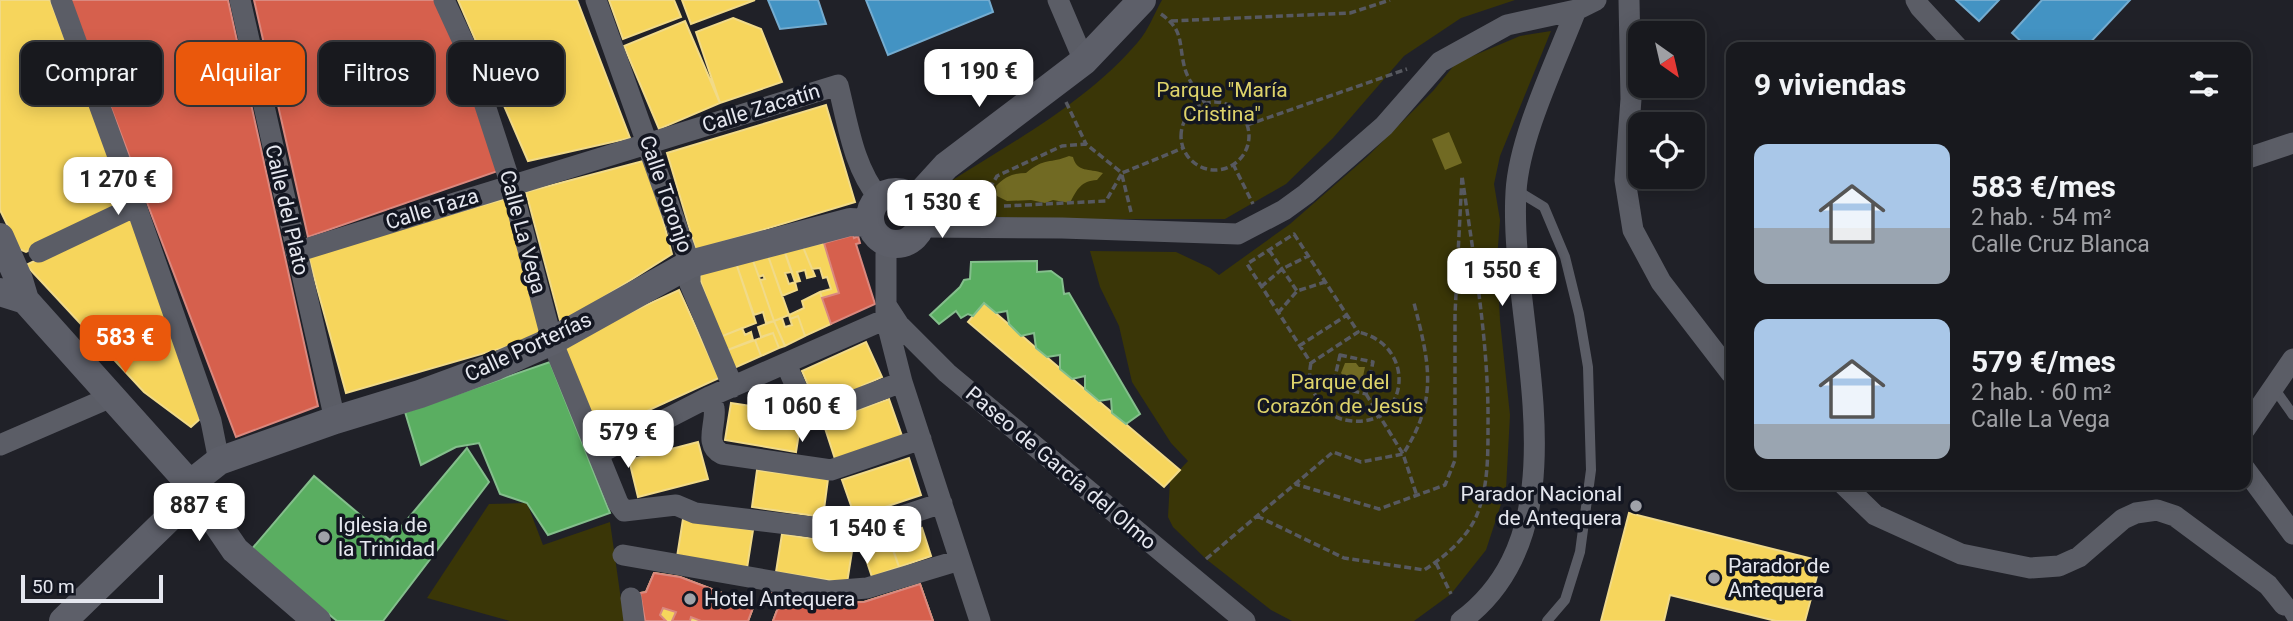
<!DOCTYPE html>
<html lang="es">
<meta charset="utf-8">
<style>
body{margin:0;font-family:Roboto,sans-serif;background:#212227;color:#f1f3f6;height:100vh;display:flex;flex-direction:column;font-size:26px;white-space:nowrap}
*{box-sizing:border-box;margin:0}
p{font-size:23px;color:#9fa0a4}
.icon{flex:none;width:38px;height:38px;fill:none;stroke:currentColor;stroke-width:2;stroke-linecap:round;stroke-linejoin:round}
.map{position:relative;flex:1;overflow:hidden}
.sheet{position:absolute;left:1726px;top:42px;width:525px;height:448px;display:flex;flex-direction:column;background:#18191e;border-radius:14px;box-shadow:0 4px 18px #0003,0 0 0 2px #36383c}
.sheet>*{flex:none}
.banner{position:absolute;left:21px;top:42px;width:665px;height:63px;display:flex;gap:14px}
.needle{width:46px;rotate:146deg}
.buttons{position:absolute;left:1628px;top:21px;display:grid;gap:14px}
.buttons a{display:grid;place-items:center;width:77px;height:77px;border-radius:14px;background:#18191e;box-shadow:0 4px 18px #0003,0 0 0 2px #36383c;font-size:35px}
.scale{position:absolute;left:21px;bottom:18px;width:142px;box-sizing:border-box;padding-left:7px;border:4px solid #e5e7ef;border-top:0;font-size:19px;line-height:24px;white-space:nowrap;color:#e5e7ef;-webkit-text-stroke:5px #131621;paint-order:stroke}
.price{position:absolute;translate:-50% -60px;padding:0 16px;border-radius:14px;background:#fff;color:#222;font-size:23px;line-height:46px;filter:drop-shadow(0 2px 4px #0008)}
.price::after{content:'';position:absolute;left:50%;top:42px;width:21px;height:16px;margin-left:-10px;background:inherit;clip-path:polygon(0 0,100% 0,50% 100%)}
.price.on{background:#ea580c;color:#fff}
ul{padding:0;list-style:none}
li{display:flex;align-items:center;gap:21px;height:175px;padding:0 28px}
li span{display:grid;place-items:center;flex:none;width:196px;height:140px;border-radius:14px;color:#555}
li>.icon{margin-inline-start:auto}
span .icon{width:84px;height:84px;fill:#fffc;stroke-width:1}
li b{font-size:30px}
h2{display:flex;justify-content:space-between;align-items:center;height:84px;padding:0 28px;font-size:30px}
.chip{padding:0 24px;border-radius:14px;background:#18191e;box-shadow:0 4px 18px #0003,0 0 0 2px #36383c;font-size:24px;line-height:63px}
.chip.on{background:#ea580c;color:#fff}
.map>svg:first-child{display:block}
.green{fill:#3a3607}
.water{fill:#716a23}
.homes{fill:#f6d55c;stroke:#f1da88;stroke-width:2}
.shops{fill:#d6604d;stroke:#da887e;stroke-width:2}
.schools{fill:#4393c3;stroke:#74acd0;stroke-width:2}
.public{fill:#5aae61;stroke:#84bf8c;stroke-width:2}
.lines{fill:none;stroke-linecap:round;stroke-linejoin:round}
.path{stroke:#575960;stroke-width:3.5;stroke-dasharray:7 3.5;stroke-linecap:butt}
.lane{stroke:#5b5d66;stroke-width:10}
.street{stroke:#5b5d66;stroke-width:21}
.secondary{stroke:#5d5f69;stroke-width:28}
.poi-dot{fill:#a0a2a9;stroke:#131621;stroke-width:2.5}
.labels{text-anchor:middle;stroke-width:7;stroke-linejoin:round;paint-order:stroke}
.park-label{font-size:21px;fill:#ded36a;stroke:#131621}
.street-label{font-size:21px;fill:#e5e7ef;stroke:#131621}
.poi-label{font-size:21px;fill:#e5e7ef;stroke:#131621;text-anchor:start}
</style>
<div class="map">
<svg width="2293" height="621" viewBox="0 0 2293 621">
<rect width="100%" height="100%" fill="#202128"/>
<path class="green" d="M1162,0H1515L1461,18L1404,56L1333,138L1286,184L1225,219H1037L963,215C948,207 944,199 948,183C1014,141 1087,102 1138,42C1148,31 1154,14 1162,0Z
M1551,31L1500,156L1494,184L1500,220L1497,260L1500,321L1510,415L1506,489L1486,550L1451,594L1414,621H1292L1271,610L1206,559L1173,527L1168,517L1170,480L1188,461L1171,443L1132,382L1119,326L1100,287L1090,251L1176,252L1210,268L1219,275L1290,224L1368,156L1433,91L1456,63L1520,36Z
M527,503L543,545L610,522L624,621H510L427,598L489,504Z"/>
<path class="water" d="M1449,132L1462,163L1445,170L1432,139Z
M1069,156L1073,157C1077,173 1089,168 1103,173L1097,180C1081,181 1077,189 1070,203L1053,200L1045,203L1031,200L1007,201L997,196L996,186C1005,177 1013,173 1026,173C1045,157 1050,164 1069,156Z
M1345,363H1356L1359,367H1365L1361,386L1342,382L1344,377L1341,373Z"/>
<path class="homes" d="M0,0H50L128,201L124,206L26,252L19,249L0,210Z
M458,0H577L630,138L528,161Z
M609,0H674L681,17L623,39Z
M682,0H755L691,24Z
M733,18L761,29L782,82L720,103L696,32Z
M685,21L720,103L659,129L624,46Z
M826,105L855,202L696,250L667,153Z
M647,160L672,254L561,324L526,192Z
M508,198L547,335L346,393L308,255Z
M130,214L200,419L191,427L144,392L26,265Z
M824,243L839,293L822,298L820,292L831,289L827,277L823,278L820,268L812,269L803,247Z
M803,247L815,276L807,278L805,270L797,272L800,281L795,282L784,250Z
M784,250L792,272L785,273L789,284L795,282L797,290L782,296L767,253Z
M767,253L789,315L774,321L760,280L765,279L763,275L759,277L751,255Z
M751,255L760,280L774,321L766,323L763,312L754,315L735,260Z
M735,260L756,323L720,337L700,279L702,268Z
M679,290L719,378L599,433L559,345Z
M820,292L831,324L805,336L798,316L790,319L789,315L804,308L802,301Z
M984,303L1036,348L1180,470L1164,487L968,322Z
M798,316L805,336L785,346L774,321L782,318L785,327L792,325L790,319Z
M774,321L785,346L779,348L773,333L761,337L758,327Z
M742,328L745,335L751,332L753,340L725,351L720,337Z
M773,333L779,348L761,356L755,340Z
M755,340L761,356L732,369L725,351Z
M866,342L882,377L862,386L864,389L817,406L802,371Z
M889,399L902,436L835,459L823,422Z
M731,403L802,414L796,452L725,440Z
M698,442L708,479L638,497L629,460Z
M909,458L921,495L855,517L842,480Z
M757,470L828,479L823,517L752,507Z
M1629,513L1821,561L1805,621H1776L1670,595L1664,621H1601Z
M683,519L753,530L747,568L677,557Z
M922,528L931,556L872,577L863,550Z
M922,528L931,556L899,567L889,539Z
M782,534L853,545L847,583L776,572Z
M890,540L899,567L872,577L863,550Z
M654,573L680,577L754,605L748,621H645L640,593L646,592Z
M920,584L933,621H773L779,605L769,602L771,593L818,603L864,602Z"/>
<path class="shops" d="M70,0H228L318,406L236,437Z
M254,0H435L458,46L498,171L308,237Z
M853,235L854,238L858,236L860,243L856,244L875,304L831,324L822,298L839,293L824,243Z
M654,573L680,577L754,605L748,621H701L691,617L690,621H672L676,612L663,608L660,615L666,621H645L640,593L646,592Z
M920,584L933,621H773L779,605L769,602L771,593L818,603L864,602Z"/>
<path class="schools" d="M768,0H818L826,24L780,29Z
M866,0H989L993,12L888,55Z
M1956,0H1999L1979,21Z
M2042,0H2130L2086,47H2027L2012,33Z"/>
<path class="public" d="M1037,261V272L1051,271L1062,279L1064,294L1069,293L1140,414L1126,424L1112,413L1111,399L1099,401L1085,389V376L1072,379L1060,369V355L1047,357L1036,348L1034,333L1021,336L1009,324L1007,311L996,313L984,303L973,316L968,314L961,318L956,311L939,324L930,315L960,287L964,280L970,279L971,262Z
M550,362L610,513L548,535L527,503L500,494L479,443L456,447L421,465L405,412Z
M467,448L489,482L383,621H337L251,550L314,476L390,540Z"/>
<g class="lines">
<path class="path" d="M1161,14C1185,31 1178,44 1185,69C1188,80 1198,93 1205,103
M1171,21L1350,13L1390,0
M1066,102L1086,144
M1181 136a34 34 0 1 1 68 0a34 34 0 1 1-68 0Z
M1247,125L1407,69
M1233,164L1253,204
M1122,175L1131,212
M1004,206L1106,201L1122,173
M979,207L997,176L1062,146L1086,144L1122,173L1183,148
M1294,234L1358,332L1311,363L1247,264Z
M1269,250L1297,291
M1261,287L1282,269L1308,256
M1278,313L1297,291L1325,282
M1299,346L1347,315
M1340,355L1373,362L1366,394L1333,386Z
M1311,363C1307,381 1312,393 1324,407C1331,416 1340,420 1352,421C1409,427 1418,345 1358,332
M1366,394L1403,454L1417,496
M1257,516L1344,558L1424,570C1443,558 1466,539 1476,517C1488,489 1488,457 1488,427C1489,343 1474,260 1462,176L1455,314V460L1445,485L1379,509L1295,484
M1206,559L1333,452L1361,462L1403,454C1439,399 1429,362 1414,303
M1436,563L1451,594"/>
<path class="lane" d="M1516,190L1544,207L1565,257L1579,314L1588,367L1591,470L1580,552L1565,600L1547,621
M2274,388L2293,415
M2284,605L2293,620"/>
<path class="street" d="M61,0L136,206L211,421L219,461
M240,0L335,420
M444,0L467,50L511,185L552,341L618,503L624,511L676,505L695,513L854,532L942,503
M596,0L690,264V284L733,387
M1058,0L1084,61
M1629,0L1631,99L1625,180L1633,230L1661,282L1731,373
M1916,0L1920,7L1957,47
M2245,159L2293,143
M921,227L1062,228L1238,234L1284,210L1306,194L1384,126L1440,62L1507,25L1576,10L1596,0
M892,245L886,254V319L902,382L980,621
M39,252L136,206
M296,252L838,85C848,124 853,166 879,198
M886,305L899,325L947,373L1245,621
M786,364L807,411L815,415L902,382
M709,397C710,398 714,407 714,408C717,423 703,445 722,454L831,470L921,439
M2245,429L2293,359
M0,445L111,397
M598,454L709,397L886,319
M2245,469L2293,534
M1844,485L1875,515L1961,554L2030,568L2059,566L2079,557L2123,519L2136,513L2157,510L2175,516L2268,585L2284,605
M623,555L829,591L867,588L960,560
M631,598L634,621
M1461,621C1590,526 1508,324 1516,192C1519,137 1556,62 1576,10"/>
<path class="secondary" d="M870 218a26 26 0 1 1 52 0a26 26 0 1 1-52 0Z
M915,200L946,166L1084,61L1142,0
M0,237L19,280L25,300
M0,292L25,300L190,484L235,550L317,621
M190,484L219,461L335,420L420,394L496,366L552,341L690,264L850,222L869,223
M63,621L196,492"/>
</g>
<g class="poi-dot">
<circle cx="1636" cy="506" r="7"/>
<circle cx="324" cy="537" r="7"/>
<circle cx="1714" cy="578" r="7"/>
<circle cx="690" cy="599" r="7"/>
</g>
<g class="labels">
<g class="park-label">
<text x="1222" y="97">Parque "María<tspan x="1222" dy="24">Cristina"</tspan></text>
<text x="1340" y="389">Parque del<tspan x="1340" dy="24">Corazón de Jesús</tspan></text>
</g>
<g class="street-label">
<text transform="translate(761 108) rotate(-17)" y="7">Calle Zacatín</text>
<text transform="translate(666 194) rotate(71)" y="7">Calle Toronjo</text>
<text transform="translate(432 209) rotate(-17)" y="7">Calle Taza</text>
<text transform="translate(287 210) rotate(77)" y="7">Calle del Plato</text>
<text transform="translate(523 232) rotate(75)" y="7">Calle La Vega</text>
<text transform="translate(528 347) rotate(-25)" y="7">Calle Porterías</text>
<text transform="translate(1061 468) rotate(40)" y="7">Paseo de García del Olmo</text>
</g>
<g class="poi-label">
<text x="1622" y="501" text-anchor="end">Parador Nacional<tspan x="1622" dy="24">de Antequera</tspan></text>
<text x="338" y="532">Iglesia de<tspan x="338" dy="24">la Trinidad</tspan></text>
<text x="1728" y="573">Parador de<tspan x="1728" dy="24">Antequera</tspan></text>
<text x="704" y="606">Hotel Antequera</text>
</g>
</g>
</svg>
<div class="buttons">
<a><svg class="needle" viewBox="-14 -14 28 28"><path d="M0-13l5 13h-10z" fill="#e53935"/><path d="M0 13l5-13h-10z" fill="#9fa0a4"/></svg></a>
<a><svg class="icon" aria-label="locate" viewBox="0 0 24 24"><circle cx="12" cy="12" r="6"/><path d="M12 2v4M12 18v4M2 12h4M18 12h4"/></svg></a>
</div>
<div class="scale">50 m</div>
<b class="price" style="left:979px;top:109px">1 190 €</b>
<b class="price" style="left:118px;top:217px">1 270 €</b>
<b class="price" style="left:942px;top:240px">1 530 €</b>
<b class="price" style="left:1502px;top:308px">1 550 €</b>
<b class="price on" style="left:125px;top:375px">583 €</b>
<b class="price" style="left:802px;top:444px">1 060 €</b>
<b class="price" style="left:628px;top:470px">579 €</b>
<b class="price" style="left:199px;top:543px">887 €</b>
<b class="price" style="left:867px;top:566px">1 540 €</b>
<div class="banner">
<a class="chip">Comprar</a>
<a class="chip on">Alquilar</a>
<a class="chip">Filtros</a>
<a class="chip">Nuevo</a>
</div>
<section class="sheet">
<h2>9 viviendas<svg class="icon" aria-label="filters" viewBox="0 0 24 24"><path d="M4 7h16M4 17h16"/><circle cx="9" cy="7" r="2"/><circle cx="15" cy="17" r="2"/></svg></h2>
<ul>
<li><span style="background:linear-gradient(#a9c7e8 60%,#9aa5b1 0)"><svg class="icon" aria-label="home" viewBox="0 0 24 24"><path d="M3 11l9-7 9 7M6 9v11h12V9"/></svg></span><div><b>583 €/mes</b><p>2 hab. · 54 m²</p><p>Calle Cruz Blanca</p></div></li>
<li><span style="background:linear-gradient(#a9c7e8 75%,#9aa5b1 0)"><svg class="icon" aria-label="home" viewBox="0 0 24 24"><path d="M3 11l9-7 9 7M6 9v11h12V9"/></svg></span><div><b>579 €/mes</b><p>2 hab. · 60 m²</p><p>Calle La Vega</p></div></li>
</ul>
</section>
</div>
